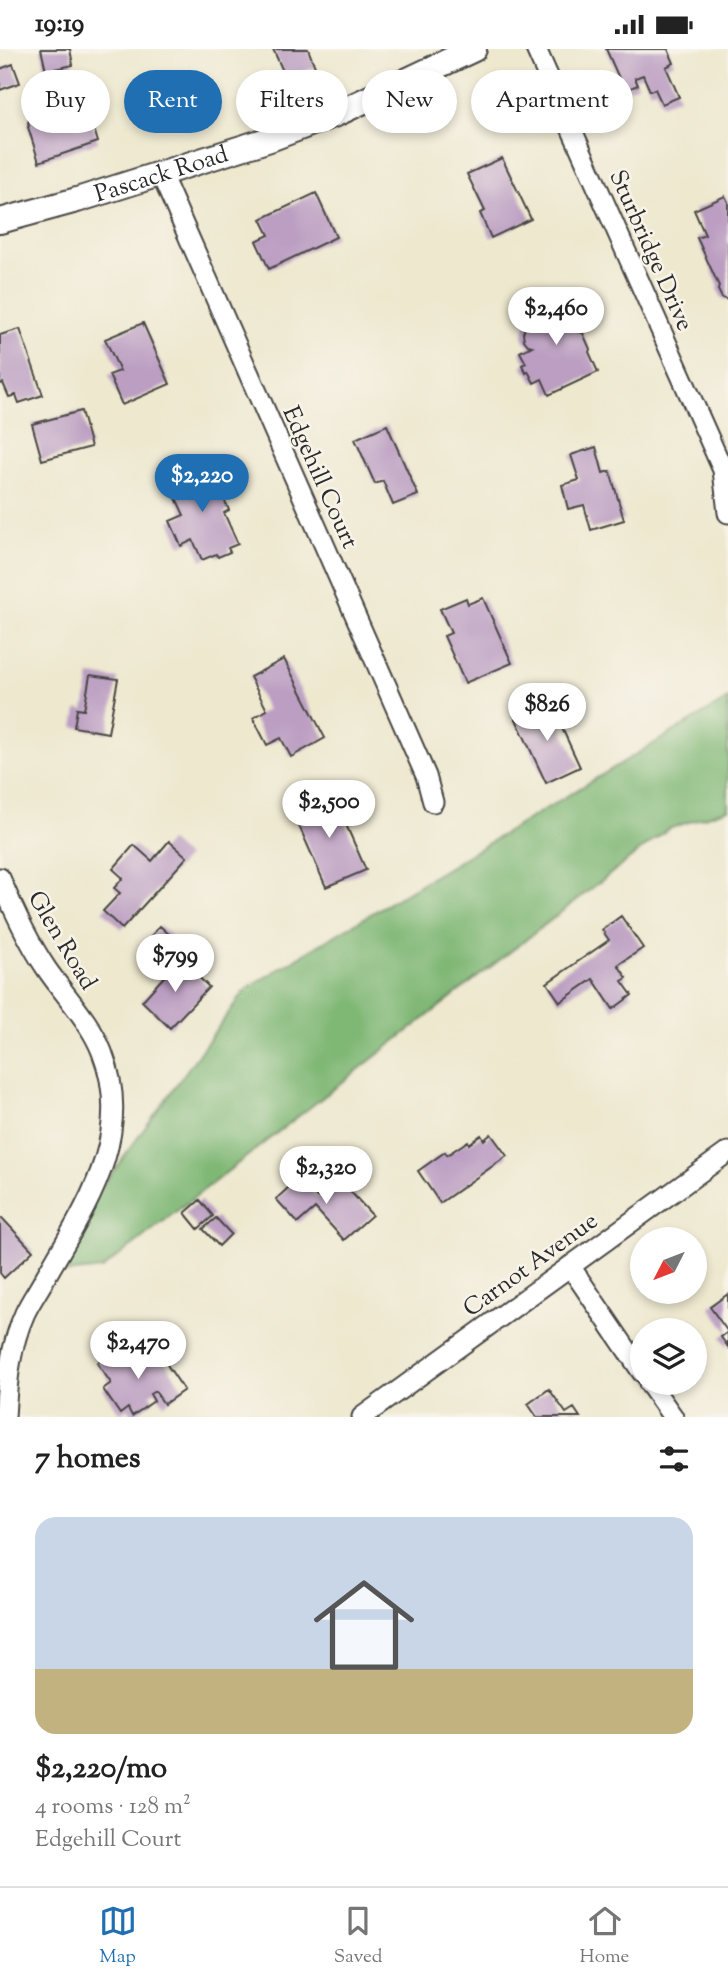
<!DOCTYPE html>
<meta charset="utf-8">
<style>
body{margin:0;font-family:"Sorts Mill Goudy",serif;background:#f6f6f6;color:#222;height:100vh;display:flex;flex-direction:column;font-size:26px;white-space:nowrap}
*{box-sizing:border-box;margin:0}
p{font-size:23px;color:#767676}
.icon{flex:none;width:38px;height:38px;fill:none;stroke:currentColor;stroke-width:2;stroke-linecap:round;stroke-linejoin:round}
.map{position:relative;height:1368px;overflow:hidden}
.drawer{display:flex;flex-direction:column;background:#fff;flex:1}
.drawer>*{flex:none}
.banner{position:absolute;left:21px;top:21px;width:686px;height:63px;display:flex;gap:14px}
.needle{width:46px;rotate:228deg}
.buttons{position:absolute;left:630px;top:1178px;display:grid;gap:14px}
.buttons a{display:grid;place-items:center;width:77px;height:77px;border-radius:50%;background:#fff;box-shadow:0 4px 10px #0003;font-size:35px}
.price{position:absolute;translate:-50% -60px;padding:0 16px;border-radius:24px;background:#fff;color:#222;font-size:23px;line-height:46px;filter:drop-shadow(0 2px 4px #0008)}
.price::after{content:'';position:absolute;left:50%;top:42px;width:21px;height:16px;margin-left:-10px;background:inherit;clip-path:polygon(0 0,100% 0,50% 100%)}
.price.current{background:#1f6fb2;color:#fff}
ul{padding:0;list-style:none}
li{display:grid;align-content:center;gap:14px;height:371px;padding:0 35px}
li+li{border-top:2px solid #e0e0e0}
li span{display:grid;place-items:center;height:217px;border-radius:21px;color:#555}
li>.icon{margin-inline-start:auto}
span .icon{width:126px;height:126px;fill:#fffc;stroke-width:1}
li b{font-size:30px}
h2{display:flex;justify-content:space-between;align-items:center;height:84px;padding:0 35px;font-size:30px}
.pill{padding:0 24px;border-radius:32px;background:#fff;box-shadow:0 4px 10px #0003;font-size:24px;line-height:63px}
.pill.current{background:#1f6fb2;color:#fff}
.status{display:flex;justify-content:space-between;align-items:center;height:49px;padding:0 35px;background:#fff;direction:ltr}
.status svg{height:19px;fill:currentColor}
.tab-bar{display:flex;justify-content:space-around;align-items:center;height:98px;border-top:2px solid #e0e0e0;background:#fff;font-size:19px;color:#767676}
.tab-bar a{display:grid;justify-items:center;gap:4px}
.tab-bar .current{color:#1f6fb2}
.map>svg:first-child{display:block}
.forest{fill:#7fb774;stroke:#557150;stroke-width:2}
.building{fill:#bb9ec2}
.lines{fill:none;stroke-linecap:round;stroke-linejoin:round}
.minor-casing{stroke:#484744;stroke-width:23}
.tertiary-casing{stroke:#484744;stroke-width:28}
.minor{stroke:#fff;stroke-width:19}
.tertiary{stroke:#fff;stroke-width:24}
.labels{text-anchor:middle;stroke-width:5;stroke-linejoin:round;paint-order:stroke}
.street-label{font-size:24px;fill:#2b2b2b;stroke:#f7f3e8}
</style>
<div class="status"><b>19:19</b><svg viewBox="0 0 49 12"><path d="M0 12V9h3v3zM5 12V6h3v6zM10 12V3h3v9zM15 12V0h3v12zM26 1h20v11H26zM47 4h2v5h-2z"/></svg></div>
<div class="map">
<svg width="728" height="1368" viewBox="0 0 728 1368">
<rect width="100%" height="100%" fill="#f7f3e8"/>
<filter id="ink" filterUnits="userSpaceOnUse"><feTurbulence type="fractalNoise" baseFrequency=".0143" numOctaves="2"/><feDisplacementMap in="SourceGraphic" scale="14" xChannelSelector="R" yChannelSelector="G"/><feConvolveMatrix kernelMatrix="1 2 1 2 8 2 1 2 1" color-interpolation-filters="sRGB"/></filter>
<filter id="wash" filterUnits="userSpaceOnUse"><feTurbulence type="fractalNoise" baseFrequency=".00686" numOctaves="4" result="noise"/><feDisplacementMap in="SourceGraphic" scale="28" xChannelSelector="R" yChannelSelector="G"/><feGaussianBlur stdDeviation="1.57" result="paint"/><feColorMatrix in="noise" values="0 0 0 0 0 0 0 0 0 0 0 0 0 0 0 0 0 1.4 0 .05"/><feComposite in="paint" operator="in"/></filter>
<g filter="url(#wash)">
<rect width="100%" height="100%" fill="#eee8cf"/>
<path class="forest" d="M728,650V760L668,780L102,1220L47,1226L80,1168L246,940Z"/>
<g id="blocks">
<path class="building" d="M41,0H70L73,16L46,22Z
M273,0H308L315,18L286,29Z
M606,0H668L674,14L666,18L679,48L662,55L655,40L650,42L643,26L635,29L638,36L628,40L625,34L622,36Z
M13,15L20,34L0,41V20Z
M43,59L48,72L66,66L69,74L90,67L98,93L39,113L28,78L29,77L28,74L32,63Z
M502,109L531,170L491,189L480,164L485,162L467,125Z
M316,144L336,188L269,220L256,192L269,186L261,170Z
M725,147L728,153V251L722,249L718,241L719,237L697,189L705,186L694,161Z
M560,243L579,283L583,284L590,300L589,303L598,323L549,346L542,330L534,334L528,322L526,324L522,316L526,314L520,303L532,297L528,296L524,291L523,284L528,272L536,268L531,257Z
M143,274L170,335L122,356L109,326L120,322L105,290Z
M20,280L43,346L19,354L16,346L9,348L3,334L0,335V286Z
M81,362L91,398L42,411L32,375Z
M387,376L418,446L393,456L383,432L375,435L355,390Z
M596,398L603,424L610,422L624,471L591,481L584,456L568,460L562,436L579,431L571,406Z
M205,415L219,447L222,446L229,461L224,464L238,495L228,499L230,503L218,508L216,505L202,511L193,491L181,497L170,472L184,466L168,432Z
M466,549L468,555L483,549L512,614L465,634L444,587L451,584L440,560Z
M284,610L325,689L291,708L281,689L267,696L253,669L267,661L250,628Z
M90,626L118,630L108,684L74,678L77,660L84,661Z
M541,653L549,670L556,666L580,718L546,734L514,666Z
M332,744L366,821L326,838L292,761Z
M169,792L187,808L122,880L103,862L120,844L114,839L123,829L113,820L134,796L152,812Z
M621,867L643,899L618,916L627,929L622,932L632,946L613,960L593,930L560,953L547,934L609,891L602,881Z
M160,877L171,887L162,897L151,887Z
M180,910L209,938L170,979L142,952Z
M491,1085L507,1107L440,1154L418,1122L445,1103L447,1106L468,1092L469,1095L481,1086L484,1091Z
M299,1129L317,1148L338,1129L372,1166L344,1191L315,1159L298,1174L276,1150Z
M200,1151L213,1167L198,1180L185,1164Z
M2,1169L33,1202L4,1229L0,1224V1170Z
M216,1169L231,1185L219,1197L203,1180Z
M728,1245V1283L710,1258Z
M728,1283V1298L721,1288Z
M122,1296L136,1316L157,1301L184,1341L164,1355L155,1342L150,1345L154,1352L132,1367L128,1359L120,1365L103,1340L111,1334L97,1314Z
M549,1340L566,1364L574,1359L580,1368H537L528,1355Z"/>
</g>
</g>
<g filter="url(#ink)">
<use href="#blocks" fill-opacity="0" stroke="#484744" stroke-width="2"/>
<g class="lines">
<defs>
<path id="minor" d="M536,0L723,421L728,464
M161,125L426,727L433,753
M0,829C13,860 27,891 46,919C65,947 90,972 102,1003C135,1087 86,1157 46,1227C40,1239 31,1251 25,1264C10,1297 7,1333 5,1368
M570,1217L642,1323
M649,1334L673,1368
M362,1368L728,1103"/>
<g id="tertiary">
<path id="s1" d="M0,172L77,151L270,90L336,65L474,0"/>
</g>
</defs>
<use href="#minor" class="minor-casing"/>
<use href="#tertiary" class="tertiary-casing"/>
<use href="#minor" class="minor"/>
<use href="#tertiary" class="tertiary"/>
</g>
</g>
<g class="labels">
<g class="street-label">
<text dy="8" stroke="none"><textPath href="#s1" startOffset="168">Pascack Road</textPath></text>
<text transform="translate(652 201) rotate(66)" y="8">Sturbridge Drive</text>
<text transform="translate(321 428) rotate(66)" y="8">Edgehill Court</text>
<text transform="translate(63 891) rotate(59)" y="8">Glen Road</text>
<text transform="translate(530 1215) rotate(-36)" y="8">Carnot Avenue</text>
</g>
</g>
</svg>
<div class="buttons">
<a><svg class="needle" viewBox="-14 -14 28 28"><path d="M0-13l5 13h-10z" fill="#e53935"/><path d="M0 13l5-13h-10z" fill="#767676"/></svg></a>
<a><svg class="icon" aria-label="layers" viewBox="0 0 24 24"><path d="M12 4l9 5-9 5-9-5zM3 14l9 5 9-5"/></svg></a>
</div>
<b class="price" style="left:556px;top:298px">$2,460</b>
<b class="price current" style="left:202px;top:465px">$2,220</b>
<b class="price" style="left:547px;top:694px">$826</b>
<b class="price" style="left:329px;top:791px">$2,500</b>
<b class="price" style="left:175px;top:945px">$799</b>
<b class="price" style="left:326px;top:1157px">$2,320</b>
<b class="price" style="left:138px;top:1332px">$2,470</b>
<div class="banner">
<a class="pill">Buy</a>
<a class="pill current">Rent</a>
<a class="pill">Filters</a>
<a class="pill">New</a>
<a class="pill">Apartment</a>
</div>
</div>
<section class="drawer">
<h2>7 homes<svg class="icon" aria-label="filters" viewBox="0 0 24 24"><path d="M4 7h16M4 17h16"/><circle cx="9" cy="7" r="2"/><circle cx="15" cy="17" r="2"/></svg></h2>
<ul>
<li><span style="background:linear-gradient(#c9d6e8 70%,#c2b280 0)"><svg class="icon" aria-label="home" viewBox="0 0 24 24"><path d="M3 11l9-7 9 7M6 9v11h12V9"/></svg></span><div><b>$2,220/mo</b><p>4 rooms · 128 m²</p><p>Edgehill Court</p></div></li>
</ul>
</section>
<nav class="tab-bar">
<a class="current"><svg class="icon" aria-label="map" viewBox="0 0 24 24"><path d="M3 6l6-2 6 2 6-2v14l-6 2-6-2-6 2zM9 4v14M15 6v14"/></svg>Map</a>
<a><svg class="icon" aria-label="saved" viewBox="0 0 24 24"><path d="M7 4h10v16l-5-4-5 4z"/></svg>Saved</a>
<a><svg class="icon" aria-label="home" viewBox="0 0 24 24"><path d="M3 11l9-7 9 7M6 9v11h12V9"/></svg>Home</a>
</nav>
